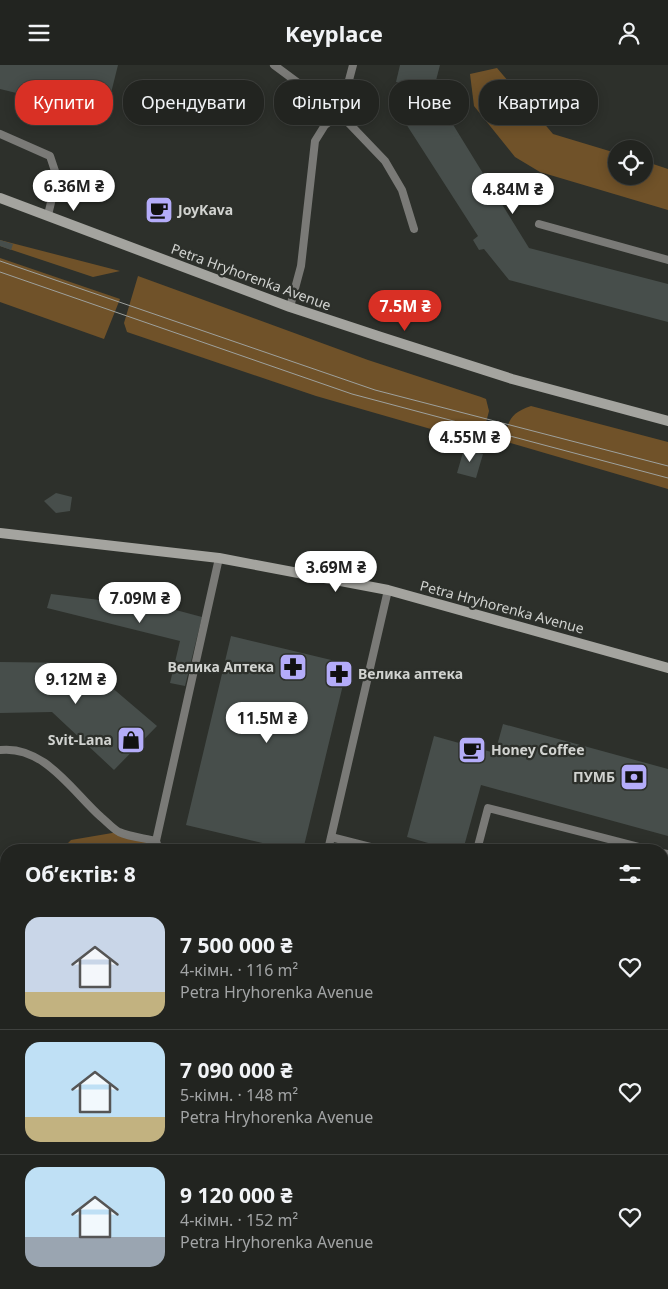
<!DOCTYPE html>
<html lang="uk">
<meta charset="utf-8">
<style>
body{margin:0;font-family:"Noto Sans",sans-serif;background:#2a2c29;color:#f1f3f6;height:100vh;display:flex;flex-direction:column;font-size:19px;white-space:nowrap}
*{box-sizing:border-box;margin:0}
p{font-size:16px;color:#a2a4a5}
.icon{flex:none;width:28px;height:28px;fill:none;stroke:currentColor;stroke-width:2;stroke-linecap:round;stroke-linejoin:round}
.map{position:relative;flex:1;overflow:hidden}
.details{position:absolute;left:0px;top:779px;width:669px;height:446px;display:flex;flex-direction:column;background:#222420;border-radius:20px 20px 0 0;box-shadow:0 2px 12px #0003,0 0 0 1px #3f413e}
.details>*{flex:none}
.top-card{position:absolute;left:15px;top:15px;width:639px;height:45px;display:flex;gap:10px}
.fabs{position:absolute;left:608px;top:75px;display:grid;gap:10px}
.fabs a{display:grid;place-items:center;width:45px;height:45px;border-radius:50%;background:#222420;box-shadow:0 2px 12px #0003,0 0 0 1px #3f413e;font-size:25px}
.price{position:absolute;translate:-50% -42px;padding:0 11px;border-radius:18px;background:#fff;color:#222;font-size:16px;line-height:32px;filter:drop-shadow(0 1px 2px #0008)}
.price::after{content:'';position:absolute;left:50%;top:30px;width:15px;height:11px;margin-left:-8px;background:inherit;clip-path:polygon(0 0,100% 0,50% 100%)}
.price.selected{background:#d93025;color:#fff}
ul{padding:0;list-style:none}
li{display:flex;align-items:center;gap:15px;height:125px;padding:0 25px}
li+li{border-top:1px solid #3f413e}
li span{display:grid;place-items:center;flex:none;width:140px;height:100px;border-radius:15px;color:#555}
li>.icon{margin-inline-start:auto}
span .icon{width:60px;height:60px;fill:#fffc;stroke-width:1}
li b{font-size:21px}
h2{display:flex;justify-content:space-between;align-items:center;height:60px;padding:0 25px;font-size:21px}
.tag{padding:0 18px;border-radius:20px;background:#222420;box-shadow:0 2px 12px #0003,0 0 0 1px #3f413e;font-size:18px;line-height:45px}
.tag.selected{background:#d93025;color:#fff}
header{display:flex;justify-content:space-between;align-items:center;height:65px;padding:0 25px;background:#222420;font-size:22px;font-weight:700}
.map>svg:first-child{display:block}
.green{fill:#705229}
.building{fill:#474e4b}
.lines{fill:none;stroke-linecap:round;stroke-linejoin:round}
.lane{stroke:#7a7a77;stroke-width:8}
.secondary{stroke:#a4a49f;stroke-width:10}
.tram{stroke:#9ea19d;stroke-width:1}
.labels{text-anchor:middle;stroke-width:4.5;stroke-linejoin:round;paint-order:stroke}
.poi-label{font-size:14px;font-weight:bold;fill:#d1d3d0;stroke:#2d302b;text-anchor:start}
.street-label{font-size:14px;fill:#d1d3d0;stroke:#2d302b}
</style>
<header><svg class="icon" aria-label="menu" viewBox="0 0 24 24"><path d="M4 6h16M4 12h16M4 18h16"/></svg>Keyplace<svg class="icon" aria-label="person" viewBox="0 0 24 24"><circle cx="12" cy="8" r="4"/><path d="M4 21q1-7 8-7t8 7"/></svg></header>
<div class="map">
<svg width="668" height="1224" viewBox="0 0 668 1224">
<rect width="100%" height="100%" fill="#2d302b"/>
<path class="green" d="M497,3L553,69L616,88V111H644V96L668,104V145L540,107L515,92L474,41L470,9Z
M0,175L120,206L93,212L0,181Z
M0,193L120,234L104,274L0,237Z
M138,211L368,295L481,332L486,334L489,346L482,373L476,377L316,331L127,267L124,258Z
M531,341L668,377V424L504,376C508,356 510,348 531,341Z
M118,767L156,776L159,785H61L71,775Z
M6,839V935H0V846Z
M287,1219H513L515,1220L514,1224H444L386,1220L385,1224H286Z"/>
<path class="building" d="M0,0H118L109,36L93,32L87,55L39,43L41,34L0,24Z
M400,0H440L433,27L529,183L668,219V257L509,215L484,184L479,185L473,175L478,171L399,48L412,39L409,29L410,19L396,17Z
M0,175L13,179L11,185L0,181Z
M464,384L483,389L476,413L457,408Z
M56,428L72,432L70,446L56,448L44,436Z
M51,529L172,544L202,552L185,621L170,618L180,576L47,543Z
M231,571L348,599L303,785H292L186,760Z
M0,597L83,598L157,661L114,705L52,647L0,648Z
M503,659L668,704V771L481,720L463,785H453L407,772L434,671L495,688Z
M668,956V1020L662,1026V963Z
M0,991L6,992V1045L0,1043Z"/>
<g class="lines">
<path class="lane" d="M274,0L340,49L325,60L315,76L301,201L290,242
M353,0L340,49L385,96L402,125L414,164
M0,69L50,91L57,112L48,150
M539,159L668,195
M0,685C44,680 72,726 101,752C107,757 113,764 119,767C130,772 144,773 156,776
M331,772L382,785
M159,785L156,776L219,493
M328,785L388,525
M477,785L488,743L651,785
M662,788L668,789
M662,908L668,909
M0,960L6,961
M0,1080L6,1082
M662,1097L668,1096
M200,1224L201,1219"/>
<path class="secondary" d="M0,133L290,242L381,272L512,314L668,356
M0,468L219,493L388,525L668,603"/>
<path class="tram" d="M0,196L375,325L668,401
M0,207L352,329L668,413"/>
</g>
<defs>
<symbol id="cafe-square" viewBox="-11 -11 22 22"><rect x="-9" y="-9" width="18" height="18" rx="4" fill="#b4acf9" stroke="#2d302b"/><path d="M-5.5-4.5H6V0H3Q3 3.5 0 3.5H-2.5Q-5.5 3.5-5.5 0ZM3-3.2v2h1.7v-2ZM-6 4.5H4V6H-6Z" fill="#111"/></symbol>
<symbol id="pharmacy-square" viewBox="-11 -11 22 22"><rect x="-9" y="-9" width="18" height="18" rx="4" fill="#b4acf9" stroke="#2d302b"/><path d="M-2-6h4v4h4v4h-4v4h-4v-4h-4v-4h4Z" fill="#111"/></symbol>
<symbol id="shop-square" viewBox="-11 -11 22 22"><rect x="-9" y="-9" width="18" height="18" rx="4" fill="#b4acf9" stroke="#2d302b"/><path d="M-5-2.5h2.3a2.7 3.5 0 0 1 5.4 0H5L5.5 6h-11ZM-1.5-2.5h3a1.5 2.3 0 0 0-3 0Z" fill="#111"/></symbol>
<symbol id="bank-square" viewBox="-11 -11 22 22"><rect x="-9" y="-9" width="18" height="18" rx="4" fill="#b4acf9" stroke="#2d302b"/><path d="M-6-4H6V4H-6ZM0-2.3a2.3 2.3 0 1 0 0 4.6a2.3 2.3 0 1 0 0-4.6Z" fill="#111"/></symbol>
</defs>
<g fill-rule="evenodd">
<use href="#cafe-square" x="143" y="129" width="32" height="32"/>
<use href="#pharmacy-square" x="277" y="586" width="32" height="32"/>
<use href="#pharmacy-square" x="323" y="593" width="32" height="32"/>
<use href="#shop-square" x="115" y="659" width="32" height="32"/>
<use href="#cafe-square" x="456" y="669" width="32" height="32"/>
<use href="#bank-square" x="618" y="696" width="32" height="32"/>
</g>
<g class="labels">
<g class="poi-label">
<text x="178" y="150">JoyKava</text>
<text x="274" y="607" text-anchor="end">Велика Аптека</text>
<text x="358" y="614">Велика аптека</text>
<text x="112" y="680" text-anchor="end">Svit-Lana</text>
<text x="491" y="690">Honey Coffee</text>
<text x="615" y="717" text-anchor="end">ПУМБ</text>
</g>
<g class="street-label">
<text transform="translate(251 212) rotate(20)" y="5">Petra Hryhorenka Avenue</text>
<text transform="translate(502 542) rotate(15)" y="5">Petra Hryhorenka Avenue</text>
</g>
</g>
</svg>
<div class="fabs">
<a><svg class="icon" aria-label="locate" viewBox="0 0 24 24"><circle cx="12" cy="12" r="6"/><path d="M12 2v4M12 18v4M2 12h4M18 12h4"/></svg></a>
</div>
<b class="price" style="left:74px;top:147px">6.36M ₴</b>
<b class="price" style="left:513px;top:150px">4.84M ₴</b>
<b class="price selected" style="left:405px;top:267px">7.5M ₴</b>
<b class="price" style="left:470px;top:398px">4.55M ₴</b>
<b class="price" style="left:336px;top:528px">3.69M ₴</b>
<b class="price" style="left:140px;top:559px">7.09M ₴</b>
<b class="price" style="left:76px;top:640px">9.12M ₴</b>
<b class="price" style="left:267px;top:679px">11.5M ₴</b>
<div class="top-card">
<a class="tag selected">Купити</a>
<a class="tag">Орендувати</a>
<a class="tag">Фільтри</a>
<a class="tag">Нове</a>
<a class="tag">Квартира</a>
</div>
<section class="details">
<h2>Об’єктів: 8<svg class="icon" aria-label="filters" viewBox="0 0 24 24"><path d="M4 7h16M4 17h16"/><circle cx="9" cy="7" r="2"/><circle cx="15" cy="17" r="2"/></svg></h2>
<ul>
<li><span style="background:linear-gradient(#c9d6e8 75%,#c2b280 0)"><svg class="icon" aria-label="home" viewBox="0 0 24 24"><path d="M3 11l9-7 9 7M6 9v11h12V9"/></svg></span><div><b>7 500 000 ₴</b><p>4-кімн. · 116 m²</p><p>Petra Hryhorenka Avenue</p></div><svg class="icon" aria-label="heart" viewBox="0 0 24 24"><path d="M12 20l-8-8c-3-5 5-10 8-4 3-6 11-1 8 4z"/></svg></li>
<li><span style="background:linear-gradient(#bfe0f5 75%,#c2b280 0)"><svg class="icon" aria-label="home" viewBox="0 0 24 24"><path d="M3 11l9-7 9 7M6 9v11h12V9"/></svg></span><div><b>7 090 000 ₴</b><p>5-кімн. · 148 m²</p><p>Petra Hryhorenka Avenue</p></div><svg class="icon" aria-label="heart" viewBox="0 0 24 24"><path d="M12 20l-8-8c-3-5 5-10 8-4 3-6 11-1 8 4z"/></svg></li>
<li><span style="background:linear-gradient(#bfe0f5 70%,#9aa5b1 0)"><svg class="icon" aria-label="home" viewBox="0 0 24 24"><path d="M3 11l9-7 9 7M6 9v11h12V9"/></svg></span><div><b>9 120 000 ₴</b><p>4-кімн. · 152 m²</p><p>Petra Hryhorenka Avenue</p></div><svg class="icon" aria-label="heart" viewBox="0 0 24 24"><path d="M12 20l-8-8c-3-5 5-10 8-4 3-6 11-1 8 4z"/></svg></li>
</ul>
</section>
</div>
